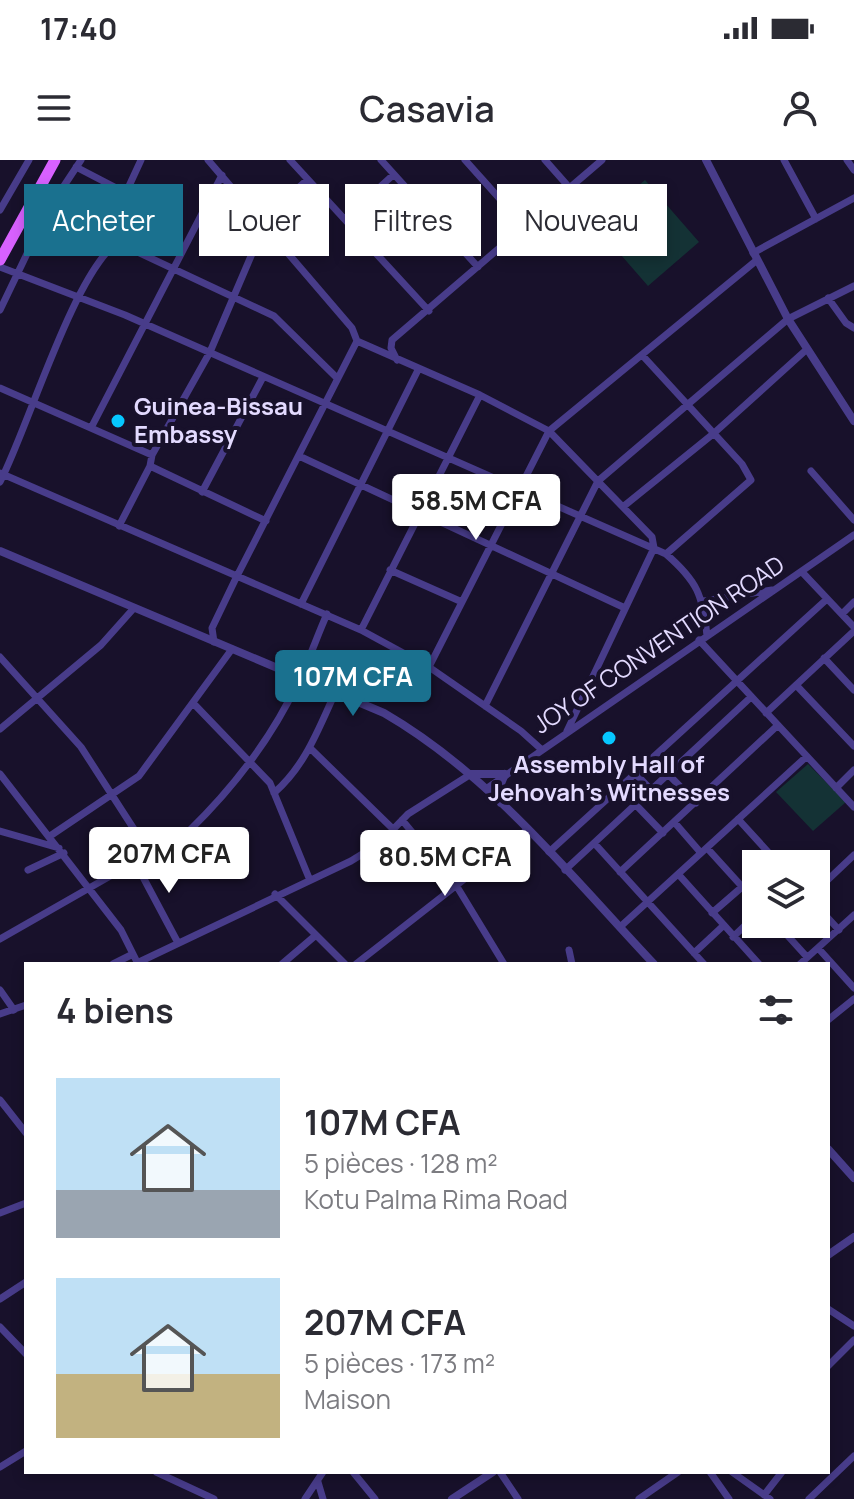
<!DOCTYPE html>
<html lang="fr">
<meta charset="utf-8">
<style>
body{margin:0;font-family:Manrope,sans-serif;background:#f7f7f7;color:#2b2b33;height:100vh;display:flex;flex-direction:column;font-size:30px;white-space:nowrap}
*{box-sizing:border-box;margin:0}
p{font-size:26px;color:#7c7c81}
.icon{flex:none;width:44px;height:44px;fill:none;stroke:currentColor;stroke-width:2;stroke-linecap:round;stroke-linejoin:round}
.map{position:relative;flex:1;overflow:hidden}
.side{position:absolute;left:24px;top:802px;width:806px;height:512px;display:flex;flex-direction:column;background:#fff;border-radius:0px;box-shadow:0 4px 12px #0003}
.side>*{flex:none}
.guide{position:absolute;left:24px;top:24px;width:806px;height:72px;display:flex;gap:16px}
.tools{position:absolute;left:742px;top:690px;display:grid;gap:16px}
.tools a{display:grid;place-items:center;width:88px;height:88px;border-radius:0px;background:#fff;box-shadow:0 4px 12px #0003;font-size:40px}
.price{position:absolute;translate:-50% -68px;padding:0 18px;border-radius:8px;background:#fff;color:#222;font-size:26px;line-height:52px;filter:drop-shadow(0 2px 4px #0008)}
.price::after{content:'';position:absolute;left:50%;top:48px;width:24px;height:18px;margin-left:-12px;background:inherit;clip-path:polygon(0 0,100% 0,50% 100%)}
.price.on{background:#1a718f;color:#fff}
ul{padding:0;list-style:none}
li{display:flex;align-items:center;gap:24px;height:200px;padding:0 32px}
li span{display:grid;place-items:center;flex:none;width:224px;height:160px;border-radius:0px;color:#555}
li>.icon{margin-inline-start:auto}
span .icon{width:96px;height:96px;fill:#fffc;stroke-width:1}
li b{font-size:34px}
h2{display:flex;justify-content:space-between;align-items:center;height:96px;padding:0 32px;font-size:34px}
.chip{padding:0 28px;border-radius:0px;background:#fff;box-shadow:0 4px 12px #0003;font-size:28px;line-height:72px}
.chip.on{background:#1a718f;color:#fff}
.status{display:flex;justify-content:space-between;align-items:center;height:56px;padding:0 40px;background:#fff;direction:ltr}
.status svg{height:22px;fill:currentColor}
header{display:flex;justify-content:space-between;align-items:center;height:104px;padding:0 32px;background:#fff;font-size:36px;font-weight:600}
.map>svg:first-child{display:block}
.green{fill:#143235}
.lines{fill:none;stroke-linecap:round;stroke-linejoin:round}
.minor{stroke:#483c8a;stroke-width:7}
.tertiary{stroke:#483c8a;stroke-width:8}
.primary{stroke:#d861ff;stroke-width:11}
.poi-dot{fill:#06c7ff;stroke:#18112b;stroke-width:3}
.labels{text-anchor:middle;stroke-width:8;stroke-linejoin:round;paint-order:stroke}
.poi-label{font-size:24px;font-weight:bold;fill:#e3daff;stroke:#18112b;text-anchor:start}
.street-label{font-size:24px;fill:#e3daff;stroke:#18112b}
</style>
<div class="status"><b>17:40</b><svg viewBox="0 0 49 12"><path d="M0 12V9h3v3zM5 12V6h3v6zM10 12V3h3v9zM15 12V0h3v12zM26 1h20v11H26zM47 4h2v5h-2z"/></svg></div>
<header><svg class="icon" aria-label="menu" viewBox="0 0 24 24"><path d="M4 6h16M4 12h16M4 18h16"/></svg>Casavia<svg class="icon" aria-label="person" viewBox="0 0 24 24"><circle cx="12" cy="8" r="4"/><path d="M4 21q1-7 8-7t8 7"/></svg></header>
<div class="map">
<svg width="854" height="1339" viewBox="0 0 854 1339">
<rect width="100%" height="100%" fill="#18112b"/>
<path class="green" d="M645,20L699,82L648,126L594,64Z
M808,604L846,642L813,671L776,632Z"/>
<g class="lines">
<path class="minor" d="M208,0L352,168L357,181L480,235L549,271L652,377L654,388L567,571
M290,0L429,151
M381,0L478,107
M465,0L524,66
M545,0L568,26
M784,0L816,59
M847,0L854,10
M76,7L126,33
M0,50L29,0
M48,50L274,156L337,218
M345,59L392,16
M105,78L141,0
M753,93L854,38
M0,107L125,155L666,394C697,421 703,435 707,476
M828,138L846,163L854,168
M0,150L48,50L81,0
M642,195L742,304L751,320L666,394
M397,200L391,188L392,180L602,0
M0,228L152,295
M91,268L222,15
M299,296L625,448
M150,306L266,361
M811,311L854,360
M0,313L361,470L429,507L521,571L541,589
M0,322C29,265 72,119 116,83
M202,332L263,217
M624,346L713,274L806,190
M119,366L150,306L152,295L210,192L269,54L307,20
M390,410L462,442
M802,412L854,467
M704,441L772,430
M301,444L418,210
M842,454L854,442
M361,470L480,235
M699,480L854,647
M214,482L212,468L236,418L357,181
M0,497L81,587L150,694
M824,498L854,530
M429,507L549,271L757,100
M796,525L854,586
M194,544L270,623L309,718
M485,546L598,321L788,159L854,126
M766,553L854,471
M0,569L101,485L134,448
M310,588L394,670
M635,613L651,630
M0,614L121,770L138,804
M668,614L696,643
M836,628L854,610
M486,629L854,375
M274,633C305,606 318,570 335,533
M635,644L663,673
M738,659L779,704
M402,660L456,725L504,804
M675,663L701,693
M0,671L59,688
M50,676L139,616L232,489
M595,684L704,804
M707,688L756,742
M549,692L827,439
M135,702L177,781
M28,710L64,693
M565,710L751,537
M620,712L777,566
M679,715L759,804
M816,731L854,695
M275,734L345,804
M816,745L839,770
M712,753L742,727
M777,764L807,797
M620,767L806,597
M733,777L756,755
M0,779L189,671C234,627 271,580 298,522C309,501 317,476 327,454
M818,788L854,828
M569,790L572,804
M694,793L723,766
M137,803L351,701L380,683L408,654L471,614
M113,804L133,794
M282,804L316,775
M356,804L527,670
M800,804L854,755
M0,830L14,850
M0,854L26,845
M828,860L854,839
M0,940L26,973
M0,1053L26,1043
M0,1139L26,1122
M828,1149L854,1166
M0,1167L26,1194
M828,1206L854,1180
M0,1307L26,1291
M156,1312L214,1339
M353,1312L375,1339
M500,1312L518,1339
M710,1312L729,1339
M732,1312L770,1339
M318,1322L323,1339
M764,1335L782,1312
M305,1339L323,1312
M639,1339L678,1312
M809,1339L854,1296"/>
<path class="tertiary" d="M706,0L788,159L854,261
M0,391L384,553C491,615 570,715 654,804
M471,614H505
M501,643L500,626L505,614
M828,989L854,1018
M828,1095L854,1077
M452,1339L493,1312"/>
<path class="primary" d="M0,100L55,0"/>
</g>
<g class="poi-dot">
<circle cx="118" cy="261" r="8"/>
<circle cx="609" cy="578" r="8"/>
</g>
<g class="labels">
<g class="poi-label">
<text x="134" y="255">Guinea-Bissau<tspan x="134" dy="28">Embassy</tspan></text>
<text x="609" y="613" text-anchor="middle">Assembly Hall of<tspan x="609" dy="28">Jehovah's Witnesses</tspan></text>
</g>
<g class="street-label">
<text transform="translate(659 485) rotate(-34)" y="8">JOY OF CONVENTION ROAD</text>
</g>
</g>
</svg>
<div class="tools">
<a><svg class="icon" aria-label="layers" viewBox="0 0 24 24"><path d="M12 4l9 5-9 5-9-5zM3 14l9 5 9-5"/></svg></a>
</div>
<b class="price" style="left:476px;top:382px">58.5M CFA</b>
<b class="price on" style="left:353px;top:558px">107M CFA</b>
<b class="price" style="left:169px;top:735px">207M CFA</b>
<b class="price" style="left:445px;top:738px">80.5M CFA</b>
<div class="guide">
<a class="chip on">Acheter</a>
<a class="chip">Louer</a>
<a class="chip">Filtres</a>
<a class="chip">Nouveau</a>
</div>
<section class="side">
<h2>4 biens<svg class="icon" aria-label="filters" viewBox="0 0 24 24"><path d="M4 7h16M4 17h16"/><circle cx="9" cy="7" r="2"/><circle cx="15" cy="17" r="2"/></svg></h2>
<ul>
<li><span style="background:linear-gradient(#bfe0f5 70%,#9aa5b1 0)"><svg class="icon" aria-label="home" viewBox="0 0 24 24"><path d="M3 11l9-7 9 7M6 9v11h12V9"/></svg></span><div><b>107M CFA</b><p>5 pièces · 128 m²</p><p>Kotu Palma Rima Road</p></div></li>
<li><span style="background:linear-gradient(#bfe0f5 60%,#c2b280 0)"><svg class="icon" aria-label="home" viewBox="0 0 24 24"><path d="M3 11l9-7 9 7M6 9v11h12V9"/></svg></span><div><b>207M CFA</b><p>5 pièces · 173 m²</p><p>Maison</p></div></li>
</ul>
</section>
</div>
